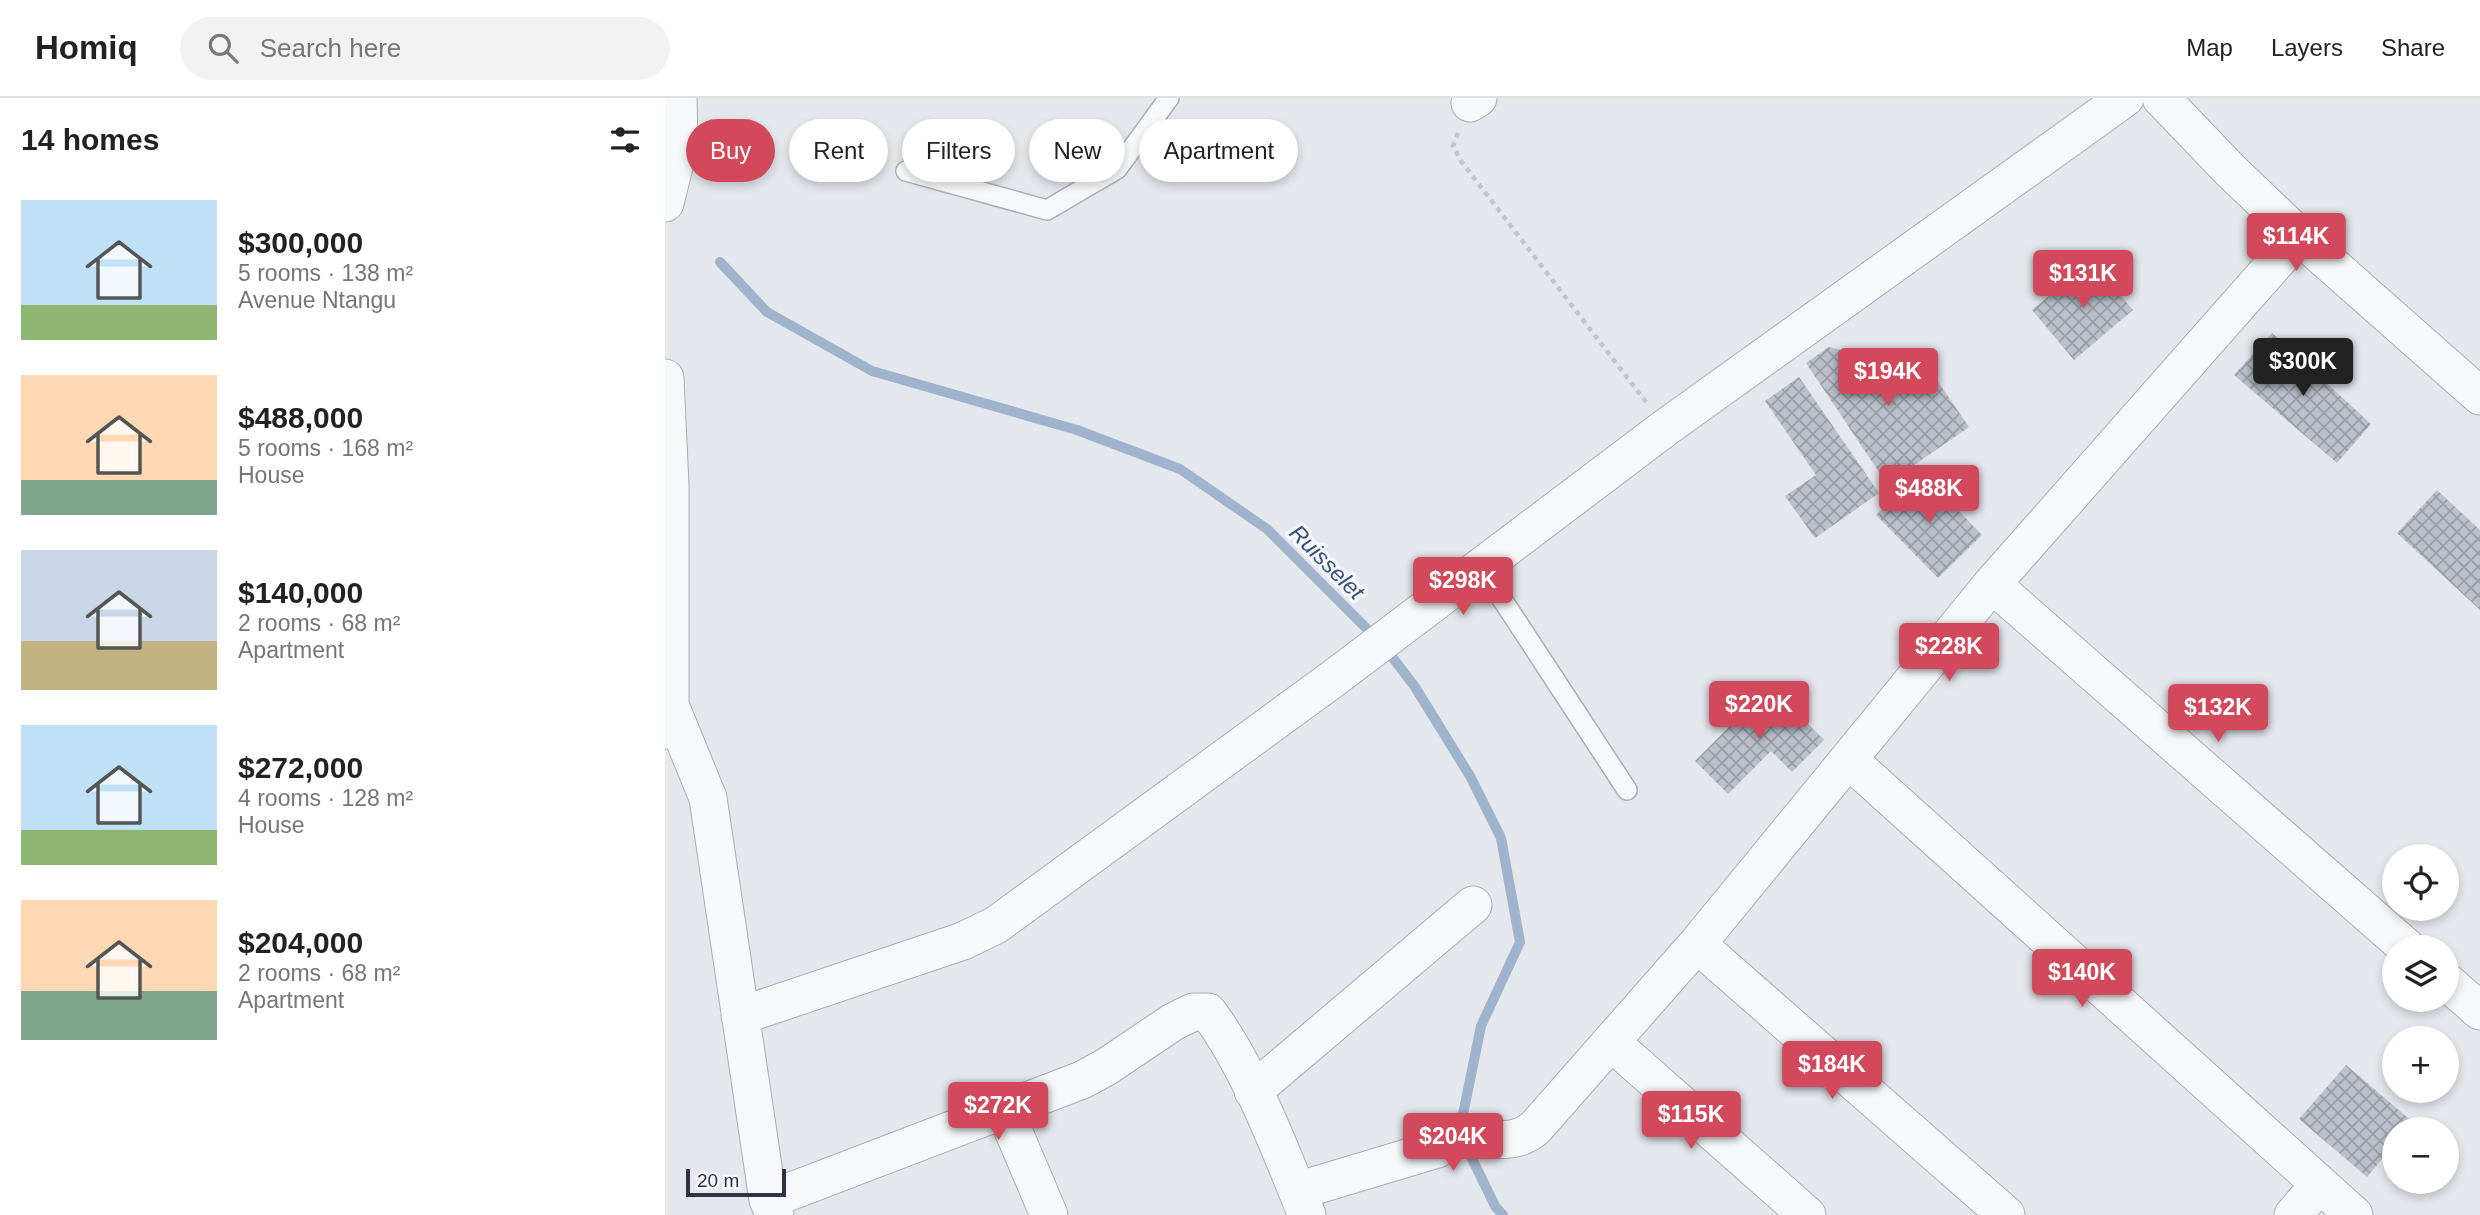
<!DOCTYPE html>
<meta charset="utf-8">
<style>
body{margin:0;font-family:Arial,sans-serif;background:#f2f2f2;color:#222;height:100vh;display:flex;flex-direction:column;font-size:26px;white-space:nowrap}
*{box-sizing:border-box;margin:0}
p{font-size:23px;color:#767676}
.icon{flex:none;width:38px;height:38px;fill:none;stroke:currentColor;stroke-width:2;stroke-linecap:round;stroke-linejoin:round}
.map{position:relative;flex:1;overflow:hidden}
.side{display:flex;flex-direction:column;background:#fff;width:665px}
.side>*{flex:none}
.guide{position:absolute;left:21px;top:21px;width:665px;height:63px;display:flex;gap:14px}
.fabs{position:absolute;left:1717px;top:746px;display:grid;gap:14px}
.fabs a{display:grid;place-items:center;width:77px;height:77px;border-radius:50%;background:#fff;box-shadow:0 4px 10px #0003;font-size:35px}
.scale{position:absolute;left:21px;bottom:18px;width:100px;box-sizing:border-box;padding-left:7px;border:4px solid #2b3445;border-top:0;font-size:19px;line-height:24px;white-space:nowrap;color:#2b3445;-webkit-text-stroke:5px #f4f6f9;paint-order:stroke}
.price{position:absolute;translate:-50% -60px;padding:0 16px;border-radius:7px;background:#d1495b;color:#fff;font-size:23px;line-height:46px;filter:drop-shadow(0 2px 4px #0008)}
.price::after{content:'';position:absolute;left:50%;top:42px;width:21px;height:16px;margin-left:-10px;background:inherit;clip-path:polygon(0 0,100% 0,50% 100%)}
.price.on{background:#222;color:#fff}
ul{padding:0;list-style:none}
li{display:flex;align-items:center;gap:21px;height:175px;padding:0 21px}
li span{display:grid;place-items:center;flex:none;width:196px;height:140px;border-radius:0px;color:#555}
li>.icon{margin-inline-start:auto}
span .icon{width:84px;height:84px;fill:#fffc;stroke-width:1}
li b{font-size:30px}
h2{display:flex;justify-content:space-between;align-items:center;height:84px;padding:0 21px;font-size:30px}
.tag{padding:0 24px;border-radius:32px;background:#fff;box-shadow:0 4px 10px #0003;font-size:24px;line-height:63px}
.tag.on{background:#d1495b;color:#fff}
header{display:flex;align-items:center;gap:42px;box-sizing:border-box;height:98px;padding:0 35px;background:#fff;border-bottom:2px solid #e0e0e0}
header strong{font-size:33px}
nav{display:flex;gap:38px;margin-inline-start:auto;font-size:24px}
.search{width:490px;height:63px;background:#f2f2f2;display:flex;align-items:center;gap:18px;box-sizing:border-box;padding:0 24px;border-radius:38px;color:#767676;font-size:26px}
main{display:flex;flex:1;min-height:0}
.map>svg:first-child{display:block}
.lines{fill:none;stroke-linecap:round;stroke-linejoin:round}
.stream{stroke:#9fb4cc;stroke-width:10}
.building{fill:url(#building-cross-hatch)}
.service-casing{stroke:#a9aeb7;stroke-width:22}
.minor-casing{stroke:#a9aeb7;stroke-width:39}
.path{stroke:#c2c5cb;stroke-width:4.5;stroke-dasharray:5 5;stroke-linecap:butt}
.service{stroke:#f7f8fa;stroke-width:19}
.minor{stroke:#f7f8fa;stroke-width:37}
.labels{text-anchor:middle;stroke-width:7;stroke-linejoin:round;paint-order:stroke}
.water-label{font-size:23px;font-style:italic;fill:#34527a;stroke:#f4f6f9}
</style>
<header>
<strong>Homiq</strong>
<div class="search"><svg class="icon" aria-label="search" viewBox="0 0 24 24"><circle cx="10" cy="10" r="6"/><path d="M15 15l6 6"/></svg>Search here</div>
<nav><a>Map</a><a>Layers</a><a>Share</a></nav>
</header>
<main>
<section class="side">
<h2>14 homes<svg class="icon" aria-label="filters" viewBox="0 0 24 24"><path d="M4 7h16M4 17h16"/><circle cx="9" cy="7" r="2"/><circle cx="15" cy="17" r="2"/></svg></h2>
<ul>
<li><span style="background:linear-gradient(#bfe0f5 75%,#8fb573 0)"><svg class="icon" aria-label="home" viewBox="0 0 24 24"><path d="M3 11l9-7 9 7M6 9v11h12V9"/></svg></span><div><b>$300,000</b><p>5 rooms · 138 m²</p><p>Avenue Ntangu</p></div></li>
<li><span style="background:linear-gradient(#ffd9b3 75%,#7fa58c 0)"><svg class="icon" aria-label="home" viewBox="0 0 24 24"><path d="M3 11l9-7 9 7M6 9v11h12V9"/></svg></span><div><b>$488,000</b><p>5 rooms · 168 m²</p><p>House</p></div></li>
<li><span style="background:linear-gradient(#c9d6e8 65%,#c2b280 0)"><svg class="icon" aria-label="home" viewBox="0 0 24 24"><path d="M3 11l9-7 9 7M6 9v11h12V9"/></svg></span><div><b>$140,000</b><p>2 rooms · 68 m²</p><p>Apartment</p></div></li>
<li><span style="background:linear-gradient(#bfe0f5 75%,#8fb573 0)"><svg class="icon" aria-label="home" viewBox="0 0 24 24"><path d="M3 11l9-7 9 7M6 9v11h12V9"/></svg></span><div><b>$272,000</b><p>4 rooms · 128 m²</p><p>House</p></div></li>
<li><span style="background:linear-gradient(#ffd9b3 65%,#7fa58c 0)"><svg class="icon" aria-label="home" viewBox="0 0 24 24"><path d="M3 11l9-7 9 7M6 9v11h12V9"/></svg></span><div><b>$204,000</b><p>2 rooms · 68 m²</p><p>Apartment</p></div></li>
</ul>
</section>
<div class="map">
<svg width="1815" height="1117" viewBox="0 0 1815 1117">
<defs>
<pattern id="building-cross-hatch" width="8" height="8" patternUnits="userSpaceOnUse" patternTransform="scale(1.75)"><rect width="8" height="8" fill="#bbc0ca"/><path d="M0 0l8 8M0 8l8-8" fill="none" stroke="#989da6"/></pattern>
</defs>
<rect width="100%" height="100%" fill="#e4e7ec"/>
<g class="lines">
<path class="stream" d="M55,164L102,214L207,273L412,332L515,371L602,431L711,540
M721,551L750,589L805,678L836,740L855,844L816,928L796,1026
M799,1044L830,1108L838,1117"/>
</g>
<path class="building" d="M1427,163L1468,212L1409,262L1367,212Z
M1607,235L1706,326L1672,365L1569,277Z
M1164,249L1267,275L1304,329L1222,386L1141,265Z
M1134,279L1214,395L1150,440L1120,398L1151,377L1100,303Z
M1255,373L1317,437L1273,480L1211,417Z
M1772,392L1815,432V512L1732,435Z
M1105,588L1159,642L1127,674L1106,653L1063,696L1030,663Z
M1681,967L1749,1025L1743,1031H1729V1047L1702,1079L1634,1021Z"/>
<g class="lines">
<defs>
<path id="service" d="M241,73L382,112L452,71L504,0
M816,469L962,692"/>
<path id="minor" d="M1496,0L1565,72L1634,138L1815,298
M805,5L813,0
M0,105L14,48L13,0
M0,280L5,387V607L0,632
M1327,486L1741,849
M5,607L43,700L103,1102L110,1117
M1184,662L1689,1117
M1032,846L1341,1117
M1782,884L1815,913
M75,918L298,843L331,827L669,580L1000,330L1460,0
M947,945L1142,1117
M588,993L808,807
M339,1011L384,1117
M632,1093L772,1051L794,1034C822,1039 846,1050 870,1030L1032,846L1327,486L1634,138
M103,1102L417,982L441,969L508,924L528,914H543C585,970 615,1052 642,1117
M1628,1117L1654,1087"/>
</defs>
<use href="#service" class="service-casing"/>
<use href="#minor" class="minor-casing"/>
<path class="path" d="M793,35L788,48L796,63L981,304"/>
<use href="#service" class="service"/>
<use href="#minor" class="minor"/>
</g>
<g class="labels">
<g class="water-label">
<text transform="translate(662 464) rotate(45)" y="8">Ruisselet</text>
</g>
</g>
</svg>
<div class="fabs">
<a><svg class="icon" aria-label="locate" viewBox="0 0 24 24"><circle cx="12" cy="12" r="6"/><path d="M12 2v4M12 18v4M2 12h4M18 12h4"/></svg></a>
<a><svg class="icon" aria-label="layers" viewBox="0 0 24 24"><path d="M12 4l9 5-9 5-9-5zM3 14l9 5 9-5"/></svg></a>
<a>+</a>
<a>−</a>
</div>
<div class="scale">20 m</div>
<b class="price" style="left:1631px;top:175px">$114K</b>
<b class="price" style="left:1418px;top:212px">$131K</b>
<b class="price on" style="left:1638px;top:300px">$300K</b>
<b class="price" style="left:1223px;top:310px">$194K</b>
<b class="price" style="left:1264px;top:427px">$488K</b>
<b class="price" style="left:798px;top:519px">$298K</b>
<b class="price" style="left:1284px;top:585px">$228K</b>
<b class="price" style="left:1094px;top:643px">$220K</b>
<b class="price" style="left:1553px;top:646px">$132K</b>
<b class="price" style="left:1417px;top:911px">$140K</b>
<b class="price" style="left:1167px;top:1003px">$184K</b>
<b class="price" style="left:333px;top:1044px">$272K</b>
<b class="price" style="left:1026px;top:1053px">$115K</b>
<b class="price" style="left:788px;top:1075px">$204K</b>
<div class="guide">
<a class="tag on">Buy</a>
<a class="tag">Rent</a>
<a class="tag">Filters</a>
<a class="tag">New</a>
<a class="tag">Apartment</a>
</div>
</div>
</main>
